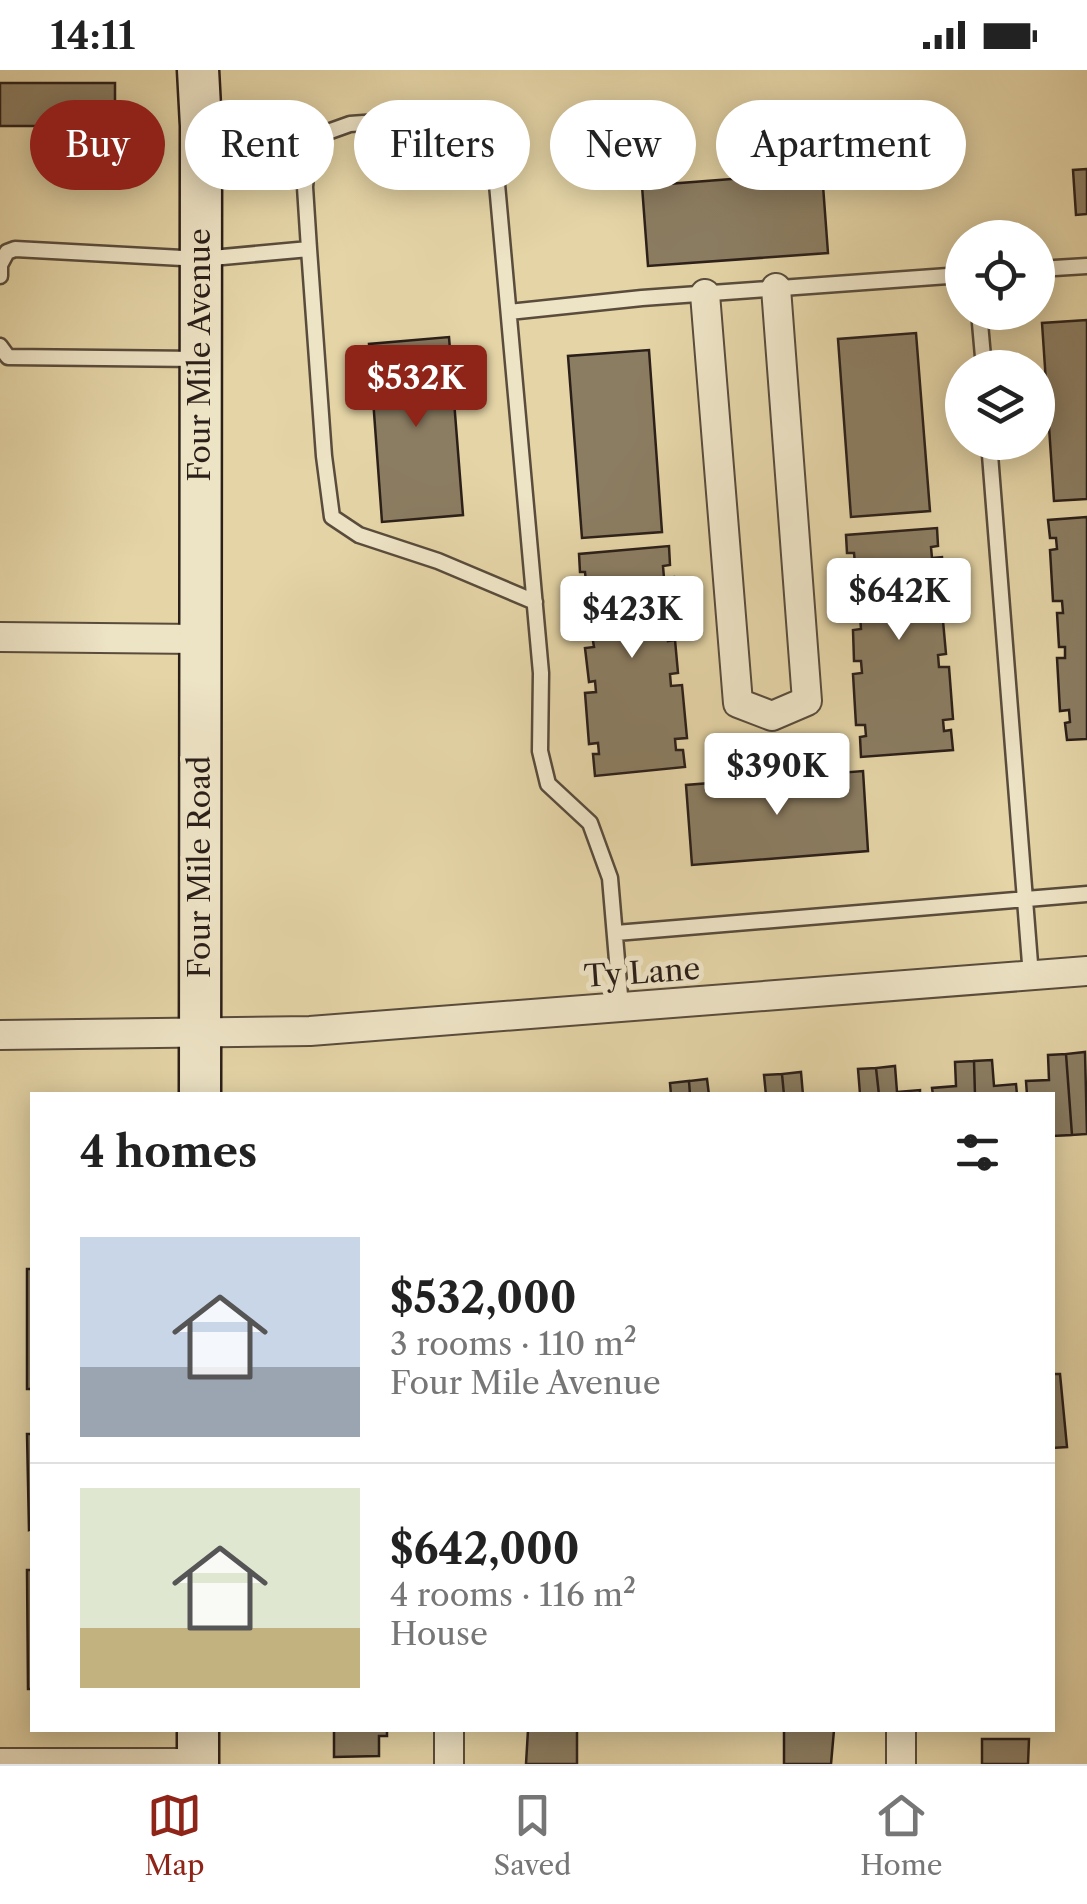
<!DOCTYPE html>
<meta charset="utf-8">
<style>
body{margin:0;font-family:"Libre Caslon Text",serif;background:#f6f6f6;color:#222;height:100vh;display:flex;flex-direction:column;font-size:38px;white-space:nowrap}
*{box-sizing:border-box;margin:0}
p{font-size:32px;color:#767676}
.icon{flex:none;width:55px;height:55px;fill:none;stroke:currentColor;stroke-width:2;stroke-linecap:round;stroke-linejoin:round}
.map{position:relative;flex:1;overflow:hidden}
.drawer{position:absolute;left:30px;top:1022px;width:1025px;height:640px;display:flex;flex-direction:column;background:#fff;border-radius:0px;box-shadow:0 5px 25px #0003}
.drawer>*{flex:none}
.guide{position:absolute;left:30px;top:30px;width:1028px;height:90px;display:flex;gap:20px}
.fabs{position:absolute;left:945px;top:150px;display:grid;gap:20px}
.fabs a{display:grid;place-items:center;width:110px;height:110px;border-radius:50%;background:#fff;box-shadow:0 5px 25px #0003;font-size:50px}
.price{position:absolute;translate:-50% -85px;padding:0 22px;border-radius:10px;background:#fff;color:#222;font-size:32px;line-height:65px;filter:drop-shadow(0 2px 5px #0008)}
.price::after{content:'';position:absolute;left:50%;top:60px;width:30px;height:22px;margin-left:-15px;background:inherit;clip-path:polygon(0 0,100% 0,50% 100%)}
.price.on{background:#8f2418;color:#fff}
ul{padding:0;list-style:none}
li{display:flex;align-items:center;gap:30px;height:250px;padding:0 50px}
li+li{border-top:2px solid #e0e0e0}
li span{display:grid;place-items:center;flex:none;width:280px;height:200px;border-radius:0px;color:#555}
li>.icon{margin-inline-start:auto}
span .icon{width:120px;height:120px;fill:#fffc;stroke-width:1}
li b{font-size:42px}
h2{display:flex;justify-content:space-between;align-items:center;height:120px;padding:0 50px;font-size:42px}
.tag{padding:0 35px;border-radius:45px;background:#fff;box-shadow:0 5px 25px #0003;font-size:35px;line-height:90px}
.tag.on{background:#8f2418;color:#fff}
.status{display:flex;justify-content:space-between;align-items:center;height:70px;padding:0 50px;background:#fff;direction:ltr}
.status svg{height:28px;fill:currentColor}
.menu{display:flex;justify-content:space-around;align-items:center;height:140px;border-top:2px solid #e0e0e0;background:#fff;font-size:28px;color:#767676}
.menu a{display:grid;justify-items:center;gap:5px}
.menu .on{color:#8f2418}
.map>svg:first-child{display:block}
.building{fill:#8b7d62;stroke:#2b1f19;stroke-width:2.5}
.lines{fill:none;stroke-linecap:round;stroke-linejoin:round}
.lane-casing{stroke:#594c3c;stroke-width:19}
.street-casing{stroke:#594c3c;stroke-width:32}
.secondary-casing{stroke:#2b1f19;stroke-width:45}
.lane{stroke:#ede3c5;stroke-width:14}
.street{stroke:#ede3c5;stroke-width:28}
.secondary{stroke:#ede3c5;stroke-width:40}
.labels{text-anchor:middle;stroke-width:10;stroke-linejoin:round;paint-order:stroke}
.street-label{font-size:30px;fill:#2b1f19;stroke:#ede3c5}
</style>
<div class="status"><b>14:11</b><svg viewBox="0 0 49 12"><path d="M0 12V9h3v3zM5 12V6h3v6zM10 12V3h3v9zM15 12V0h3v12zM26 1h20v11H26zM47 4h2v5h-2z"/></svg></div>
<div class="map">
<svg width="1087" height="1694" viewBox="0 0 1087 1694">
<rect width="100%" height="100%" fill="#e4d4a6"/>
<filter id="stains"><feTurbulence type="fractalNoise" baseFrequency=".002" numOctaves="4"/><feColorMatrix values="0 0 0 0 .2 0 0 0 0 .09 0 0 0 0 .02 0 0 0 .5 -.17"/></filter>
<radialGradient id="worn" r=".72"><stop offset=".6" stop-color="#630" stop-opacity="0"/><stop offset="1" stop-color="#630" stop-opacity=".3"/></radialGradient>
<path class="building" d="M0,13H115V56H0Z
M1087,99V144L1076,145L1073,100Z
M822,102L828,183L648,196L642,116Z
M1087,250V429L1054,431L1042,253Z
M916,263L930,441L851,447L838,269Z
M449,267L463,445L382,452L369,274Z
M649,280L662,462L582,468L568,286Z
M1087,447V669L1067,670L1065,653L1070,652L1069,640L1060,641L1057,588H1065V577H1059L1057,543H1063L1062,531H1053L1050,480L1057,479L1056,468H1050L1048,450Z
M937,458L938,476L931,477L932,488L942,487L946,539L936,540V551H943L946,584L938,585L939,597H949L953,649L943,650L944,661L951,660L953,680L861,687L860,667L866,666L865,655H856L853,604L862,603L861,591H854L853,560L861,559L860,546L850,547L846,495L855,494L854,483H847L846,465Z
M669,476L670,495L663,496L664,508L674,507L679,559L667,560L668,571L675,570L678,603L670,604L671,616L682,615L687,668L675,669L676,680H683L685,697L595,706L593,684H599L598,673L589,674L585,623L596,622L595,611L589,612L585,578L594,577L592,565L582,567L577,513L586,512L585,502H580L579,484Z
M863,701L868,781L692,795L686,715Z
M1085,982L1087,1064L1072,1065L1066,984Z
M1066,984L1072,1065L1052,1066V1025H1027L1026,1011L1049,1010L1048,985Z
M992,990L994,1016L1016,1014L1017,1025H975L974,991Z
M974,991L975,1025H933L932,1018L956,1016L955,992Z
M895,996L897,1022L920,1020V1025H879L876,998Z
M876,998L879,1025H849L860,1024L858,999Z
M801,1002L803,1025H784L782,1004Z
M782,1004L784,1025H766L764,1005Z
M707,1009L709,1025H690L689,1011Z
M689,1011L690,1025H671L670,1013Z
M27,1199H32V1319H27Z
M1052,1304H1060L1067,1377L1052,1378Z
M27,1364H32V1459L29,1460Z
M27,1500H32V1619H28Z
M334,1660H387V1666H379V1686L334,1687Z
M528,1660H577V1694H526Z
M784,1660H834L831,1694H784Z
M982,1669H1029L1028,1694H982Z"/>
<g class="lines">
<defs>
<path id="lane" d="M309,179L324,386L332,447L359,465L438,491L535,532
M1038,199L1087,196
M0,206V195L7,182L15,179L201,189L309,179L305,117L308,82L322,64L350,54L459,46L489,62L496,103L541,603L540,681L548,714L590,753L610,808L621,937
M509,242L642,228L962,205
M979,242L984,298
M0,276L8,287L199,289
M989,372L1031,906
M616,863L1087,824"/>
<path id="street" d="M705,224L738,633L772,646L807,631L776,218
M0,567L198,569
M0,965L310,961L1087,901
M449,1660V1694
M901,1660V1694
M0,1693H198"/>
<path id="secondary" d="M198,0L201,56L200,1025
M198,1694V1660"/>
</defs>
<use href="#lane" class="lane-casing"/>
<use href="#street" class="street-casing"/>
<use href="#secondary" class="secondary-casing"/>
<use href="#lane" class="lane"/>
<use href="#street" class="street"/>
<use href="#secondary" class="secondary"/>
</g>
<g class="labels">
<g class="street-label">
<text transform="translate(200 285) rotate(-90)" y="10">Four Mile Avenue</text>
<text transform="translate(200 797) rotate(-90)" y="10">Four Mile Road</text>
<text transform="translate(642 903) rotate(-4)" y="10">Ty Lane</text>
</g>
</g>
<rect width="100%" height="100%" filter="url(#stains)"/>
<rect width="100%" height="100%" fill="url(#worn)"/>
</svg>
<div class="fabs">
<a><svg class="icon" aria-label="locate" viewBox="0 0 24 24"><circle cx="12" cy="12" r="6"/><path d="M12 2v4M12 18v4M2 12h4M18 12h4"/></svg></a>
<a><svg class="icon" aria-label="layers" viewBox="0 0 24 24"><path d="M12 4l9 5-9 5-9-5zM3 14l9 5 9-5"/></svg></a>
</div>
<b class="price on" style="left:416px;top:360px">$532K</b>
<b class="price" style="left:899px;top:573px">$642K</b>
<b class="price" style="left:632px;top:591px">$423K</b>
<b class="price" style="left:777px;top:748px">$390K</b>
<div class="guide">
<a class="tag on">Buy</a>
<a class="tag">Rent</a>
<a class="tag">Filters</a>
<a class="tag">New</a>
<a class="tag">Apartment</a>
</div>
<section class="drawer">
<h2>4 homes<svg class="icon" aria-label="filters" viewBox="0 0 24 24"><path d="M4 7h16M4 17h16"/><circle cx="9" cy="7" r="2"/><circle cx="15" cy="17" r="2"/></svg></h2>
<ul>
<li><span style="background:linear-gradient(#c9d6e8 65%,#9aa5b1 0)"><svg class="icon" aria-label="home" viewBox="0 0 24 24"><path d="M3 11l9-7 9 7M6 9v11h12V9"/></svg></span><div><b>$532,000</b><p>3 rooms · 110 m²</p><p>Four Mile Avenue</p></div></li>
<li><span style="background:linear-gradient(#dfe7d0 70%,#c2b280 0)"><svg class="icon" aria-label="home" viewBox="0 0 24 24"><path d="M3 11l9-7 9 7M6 9v11h12V9"/></svg></span><div><b>$642,000</b><p>4 rooms · 116 m²</p><p>House</p></div></li>
</ul>
</section>
</div>
<nav class="menu">
<a class="on"><svg class="icon" aria-label="map" viewBox="0 0 24 24"><path d="M3 6l6-2 6 2 6-2v14l-6 2-6-2-6 2zM9 4v14M15 6v14"/></svg>Map</a>
<a><svg class="icon" aria-label="saved" viewBox="0 0 24 24"><path d="M7 4h10v16l-5-4-5 4z"/></svg>Saved</a>
<a><svg class="icon" aria-label="home" viewBox="0 0 24 24"><path d="M3 11l9-7 9 7M6 9v11h12V9"/></svg>Home</a>
</nav>
